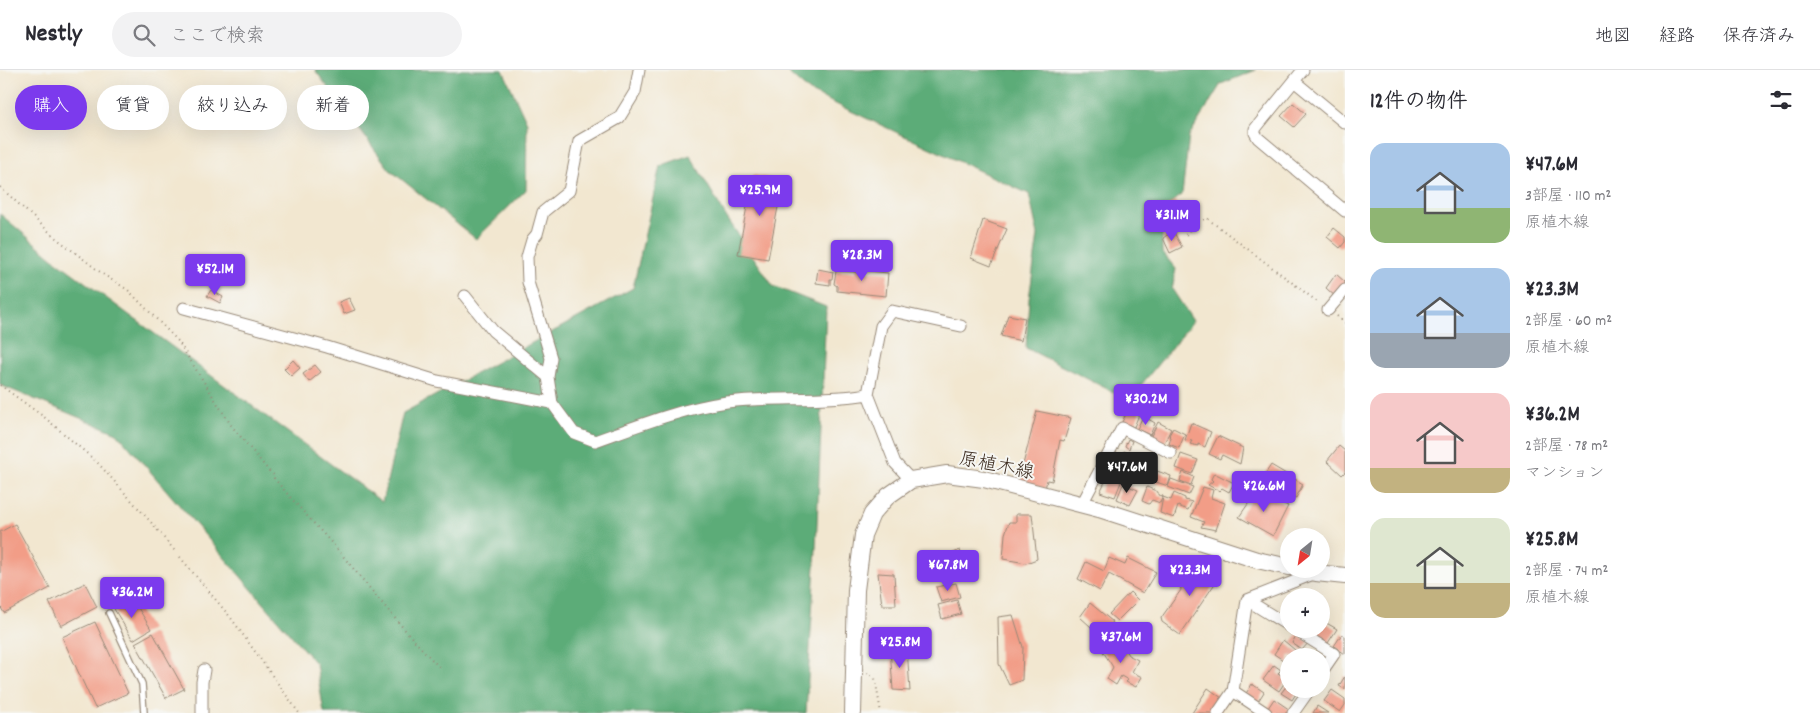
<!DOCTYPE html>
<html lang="ja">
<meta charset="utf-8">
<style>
body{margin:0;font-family:Dekko,"Klee One",sans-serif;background:#f2f2f3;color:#2b2b33;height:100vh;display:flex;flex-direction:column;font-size:19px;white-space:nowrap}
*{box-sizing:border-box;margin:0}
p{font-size:16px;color:#7c7c81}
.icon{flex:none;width:28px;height:28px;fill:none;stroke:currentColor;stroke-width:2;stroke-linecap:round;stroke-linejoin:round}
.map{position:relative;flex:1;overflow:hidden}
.panel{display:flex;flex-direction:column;background:#fff;width:475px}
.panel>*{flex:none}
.banner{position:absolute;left:15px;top:15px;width:475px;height:45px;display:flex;gap:10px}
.needle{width:32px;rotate:210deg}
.tools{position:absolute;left:1280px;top:458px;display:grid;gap:10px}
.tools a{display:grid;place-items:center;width:50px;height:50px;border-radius:50%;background:#fff;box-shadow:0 5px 20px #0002;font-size:25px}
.price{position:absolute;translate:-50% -42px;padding:0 11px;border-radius:5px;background:#7c3aed;color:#fff;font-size:16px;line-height:32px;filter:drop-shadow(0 1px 2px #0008)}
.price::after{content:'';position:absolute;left:50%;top:30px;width:15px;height:11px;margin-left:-8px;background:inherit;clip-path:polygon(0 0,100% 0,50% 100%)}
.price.active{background:#222;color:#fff}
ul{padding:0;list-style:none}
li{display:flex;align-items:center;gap:15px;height:125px;padding:0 25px}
li span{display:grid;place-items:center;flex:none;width:140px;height:100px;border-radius:15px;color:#555}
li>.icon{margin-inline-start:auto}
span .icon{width:60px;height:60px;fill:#fffc;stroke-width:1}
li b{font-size:21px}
h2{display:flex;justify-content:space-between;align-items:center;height:60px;padding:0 25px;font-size:21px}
.tag{padding:0 18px;border-radius:22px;background:#fff;box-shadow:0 5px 20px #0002;font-size:18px;line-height:45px}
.tag.active{background:#7c3aed;color:#fff}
header{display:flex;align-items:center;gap:30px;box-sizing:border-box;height:70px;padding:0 25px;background:#fff;border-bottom:1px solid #e1e1e2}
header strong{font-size:24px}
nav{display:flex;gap:28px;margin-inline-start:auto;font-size:18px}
.search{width:350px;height:45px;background:#f2f2f3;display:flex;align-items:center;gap:12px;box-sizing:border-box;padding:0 18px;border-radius:28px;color:#7c7c81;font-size:19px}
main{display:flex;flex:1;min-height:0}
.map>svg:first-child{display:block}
.forest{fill:#5cac78;stroke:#4c6b4b}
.building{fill:#f29d87}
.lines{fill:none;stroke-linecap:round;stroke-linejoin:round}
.lane-casing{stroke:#968877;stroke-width:8}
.street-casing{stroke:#968877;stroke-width:13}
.secondary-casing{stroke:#968877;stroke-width:18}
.path{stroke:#968877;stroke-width:2;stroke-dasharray:1 4;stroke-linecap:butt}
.lane{stroke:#fff;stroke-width:5.5}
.street{stroke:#fff;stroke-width:11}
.secondary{stroke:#fff;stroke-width:16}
.labels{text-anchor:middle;stroke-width:4;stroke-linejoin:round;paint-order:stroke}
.street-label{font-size:19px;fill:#3b2a1e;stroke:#f6f6f2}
</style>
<header>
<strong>Nestly</strong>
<div class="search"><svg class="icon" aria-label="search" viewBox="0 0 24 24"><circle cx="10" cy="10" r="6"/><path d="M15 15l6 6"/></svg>ここで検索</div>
<nav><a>地図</a><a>経路</a><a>保存済み</a></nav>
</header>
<main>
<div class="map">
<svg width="1345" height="643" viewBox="0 0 1345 643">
<rect width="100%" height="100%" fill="#f6f6f2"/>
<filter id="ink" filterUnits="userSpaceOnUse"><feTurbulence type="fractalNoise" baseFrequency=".02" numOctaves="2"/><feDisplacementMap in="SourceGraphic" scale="10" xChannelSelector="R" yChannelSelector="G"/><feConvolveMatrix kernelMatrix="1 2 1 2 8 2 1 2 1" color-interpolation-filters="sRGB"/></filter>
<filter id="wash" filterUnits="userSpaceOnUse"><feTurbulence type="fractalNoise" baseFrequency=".0096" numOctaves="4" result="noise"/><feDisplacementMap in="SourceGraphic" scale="20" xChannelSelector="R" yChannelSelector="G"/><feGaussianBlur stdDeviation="1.12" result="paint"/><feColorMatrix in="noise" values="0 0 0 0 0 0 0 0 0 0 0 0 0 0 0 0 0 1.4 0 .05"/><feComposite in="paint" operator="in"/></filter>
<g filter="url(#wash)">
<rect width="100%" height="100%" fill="#f2e7d0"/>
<path class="forest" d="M315,0H503L527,53L526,120L476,169L390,100Z
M785,0H1256L1221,14L1189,66L1182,125L1170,134L1162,159V182L1176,199L1172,219L1193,251L1129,330L1026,278L1029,229L1038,165L1029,124L810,22Z
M690,85L727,148L773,216L826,237L816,479L806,643H324L316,594L117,363L0,315V144L55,190L382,432L403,343L633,218L660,96Z"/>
<g id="blocks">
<path class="building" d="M1293,33L1306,44L1294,57L1281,46Z
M753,105L783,111L768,189L738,184Z
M1176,131L1186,156L1170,161L1162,139Z
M983,150L1007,159L991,196L971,188Z
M1334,158L1345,167V172L1340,178L1327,167Z
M1173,161L1182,177L1170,183L1163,168Z
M857,195L866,196L868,201L888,203L886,226L837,221V216L834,214L836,201L856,202Z
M818,199L833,202L832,209H830V215L816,213Z
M1336,204L1345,212V218L1337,228L1326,218Z
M211,220L223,227L220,233L207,226Z
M349,228L355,240L344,244L339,232Z
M1008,245L1025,248L1021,271L1001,266Z
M293,290L300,298L291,306L284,299Z
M315,295L321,302L309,312L303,304Z
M1126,336L1140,342L1134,357L1122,352L1125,346L1123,344Z
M1037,341L1071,348L1064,371L1060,370L1052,411L1047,410L1045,419L1016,411L1017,402H1021Z
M1143,346L1155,353L1150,365L1137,359Z
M1158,352L1171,359L1164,373L1158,374L1151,366Z
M1191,353L1211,362L1205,377L1198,374V376L1190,374L1192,371L1185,370Z
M1173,358L1185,364L1179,378L1169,374L1171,367L1169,365Z
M1218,366L1243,378L1240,394L1222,385L1220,389L1209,384Z
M1128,369L1132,371L1129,379L1125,376Z
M1339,376L1345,381V402L1342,405L1327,391Z
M1124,381L1152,396L1146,408L1117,393Z
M1181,384L1198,390L1192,404L1176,398Z
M1110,390L1127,400L1125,405L1122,403L1120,405L1109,398Z
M1271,395L1303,414L1296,428L1289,425L1285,430L1258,415Z
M1157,401L1171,406L1168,416L1153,411Z
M1183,402L1194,407L1191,415L1180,411Z
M1214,403L1234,413L1229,422L1222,418L1219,421L1208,415L1213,411L1211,409Z
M1108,406L1121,412L1115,427L1100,422Z
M1171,409L1193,417L1189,425L1168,417Z
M1123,414L1138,420L1130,435L1117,429Z
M1147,417L1158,422V425L1163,426L1160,433L1152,430L1149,434L1142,431Z
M1203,417L1213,420L1211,428L1225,433L1216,460L1201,457L1204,452L1191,447Z
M1257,421L1288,436L1273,466L1239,447Z
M1174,423L1185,428V430L1192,432L1188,440L1178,436L1174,448L1160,443L1163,427L1171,430Z
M1016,444H1032L1037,489L1026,493L1003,489L1005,464L1009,452H1016Z
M15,454L50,518L4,543L0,536V462Z
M960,480L966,500L949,508L931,510L924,489L943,488Z
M1109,488L1125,495L1128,488L1156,502L1143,523L1109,504L1100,521L1078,509L1086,492L1104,501Z
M1196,490L1220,506L1180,565L1162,552L1161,548L1181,520L1180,514Z
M878,503L894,504L896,535H882Z
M85,513L97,537L61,556L49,532Z
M956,513L960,527L941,532L936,517Z
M1130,522L1138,530L1117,551L1109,544Z
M132,528L151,559L133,570L114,539Z
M957,530L961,544L942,549L938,535Z
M1090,533L1113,552L1101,566L1080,547Z
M1013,545L1023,577L1022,610L1009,615L999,594L998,547Z
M1321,550L1337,559L1328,573L1308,561L1309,559H1321Z
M95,552L128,623L95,638L62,567Z
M153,563L184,619L166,628L135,573Z
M1297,564L1309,572L1302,580L1292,573Z
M1342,564L1345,566V584L1334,576Z
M1118,568L1128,585L1138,590L1132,602L1142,607L1136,617L1126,612L1128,610L1121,606L1116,615L1107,609L1113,597L1102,580Z
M1283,570L1301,585L1300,586H1289V594L1274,584Z
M890,578H907L910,621L893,620Z
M1274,595L1281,600L1278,603L1287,609L1279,621L1263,610Z
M1345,606V619L1339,616Z
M1289,613V619H1299L1292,630L1281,623Z
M1252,614L1264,622L1257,633L1245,625Z
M1208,618L1226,631L1218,643H1192Z
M1332,620L1345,629V635L1340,642L1324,631Z
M1274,629L1293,642L1292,643H1269L1266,641Z
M1317,636L1328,643H1313Z"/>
</g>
</g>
<g filter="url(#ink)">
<use href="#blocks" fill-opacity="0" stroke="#968877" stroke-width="1"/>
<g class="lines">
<defs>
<path id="lane" d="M109,543L142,614L144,643"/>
<path id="street" d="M1303,0L1255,59V63L1258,68L1345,141
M1294,11L1345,53
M465,226L493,261L548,307L552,333L574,363L595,371C640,355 680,339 727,332C774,326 821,332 868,324
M184,238L327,277L437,311L552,333
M1328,240L1345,220
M548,307L551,288L528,212L527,187L532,170L537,164L543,142L569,121L579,71L619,48L635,22L639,0
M911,410L895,393L868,324L881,256L892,241L961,256
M1082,434L1122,358L1171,383
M1247,530L1289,556
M1294,559L1334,584L1321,603
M1233,621L1266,643
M202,643V612L204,600
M1218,643L1233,621L1247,530L1316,503
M1293,643L1310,619"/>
<path id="secondary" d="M1296,499L1316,503L1345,506
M853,643L856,520L863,465L872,444L888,426L911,410L947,404L984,409L1099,439L1257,490L1289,497"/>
</defs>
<use href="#lane" class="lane-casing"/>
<use href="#street" class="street-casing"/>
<use href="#secondary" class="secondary-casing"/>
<path class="path" d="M0,117L56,168L104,205L128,220L178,271L231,355L269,401L275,406L274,408C296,435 320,459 342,485C374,523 405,562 439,597
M1186,165L1196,150L1208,149L1319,233
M1337,246L1345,253
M0,315L44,347L97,392L149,450L231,548L299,643
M867,603L875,608L881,643"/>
<use href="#lane" class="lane"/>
<use href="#street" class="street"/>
<use href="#secondary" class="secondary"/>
</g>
</g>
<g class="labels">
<g class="street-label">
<text transform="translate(997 394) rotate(11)" y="7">原植木線</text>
</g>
</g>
</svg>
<div class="tools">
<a><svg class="needle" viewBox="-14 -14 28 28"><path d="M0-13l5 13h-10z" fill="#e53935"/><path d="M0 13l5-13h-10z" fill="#7c7c81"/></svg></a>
<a>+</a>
<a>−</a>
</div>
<b class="price" style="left:760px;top:147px">¥25.9M</b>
<b class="price" style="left:1172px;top:172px">¥31.1M</b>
<b class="price" style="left:862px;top:212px">¥28.3M</b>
<b class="price" style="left:215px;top:226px">¥52.1M</b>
<b class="price" style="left:1146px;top:356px">¥30.2M</b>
<b class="price active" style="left:1127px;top:424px">¥47.6M</b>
<b class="price" style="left:1264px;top:443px">¥26.6M</b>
<b class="price" style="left:948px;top:522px">¥67.8M</b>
<b class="price" style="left:1190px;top:527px">¥23.3M</b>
<b class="price" style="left:132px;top:549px">¥36.2M</b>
<b class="price" style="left:1121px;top:594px">¥37.6M</b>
<b class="price" style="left:900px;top:599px">¥25.8M</b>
<div class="banner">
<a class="tag active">購入</a>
<a class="tag">賃貸</a>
<a class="tag">絞り込み</a>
<a class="tag">新着</a>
</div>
</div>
<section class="panel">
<h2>12件の物件<svg class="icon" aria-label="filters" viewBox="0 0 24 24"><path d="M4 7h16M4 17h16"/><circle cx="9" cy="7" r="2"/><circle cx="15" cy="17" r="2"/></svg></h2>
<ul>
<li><span style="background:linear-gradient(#a9c7e8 65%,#8fb573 0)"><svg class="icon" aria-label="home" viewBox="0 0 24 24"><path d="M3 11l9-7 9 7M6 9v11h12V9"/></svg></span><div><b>¥47.6M</b><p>3部屋 · 110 m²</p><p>原植木線</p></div></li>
<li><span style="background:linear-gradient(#a9c7e8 65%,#9aa5b1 0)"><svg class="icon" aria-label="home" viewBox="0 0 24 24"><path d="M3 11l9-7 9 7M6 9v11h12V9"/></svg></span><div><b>¥23.3M</b><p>2部屋 · 60 m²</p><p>原植木線</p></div></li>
<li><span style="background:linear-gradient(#f6c9c9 75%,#c2b280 0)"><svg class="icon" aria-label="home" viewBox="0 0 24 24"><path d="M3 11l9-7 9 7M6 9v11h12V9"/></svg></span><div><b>¥36.2M</b><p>2部屋 · 78 m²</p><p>マンション</p></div></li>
<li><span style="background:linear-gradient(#dfe7d0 65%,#c2b280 0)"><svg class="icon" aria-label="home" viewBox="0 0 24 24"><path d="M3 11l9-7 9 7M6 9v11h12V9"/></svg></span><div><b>¥25.8M</b><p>2部屋 · 74 m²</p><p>原植木線</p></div></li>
</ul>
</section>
</main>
